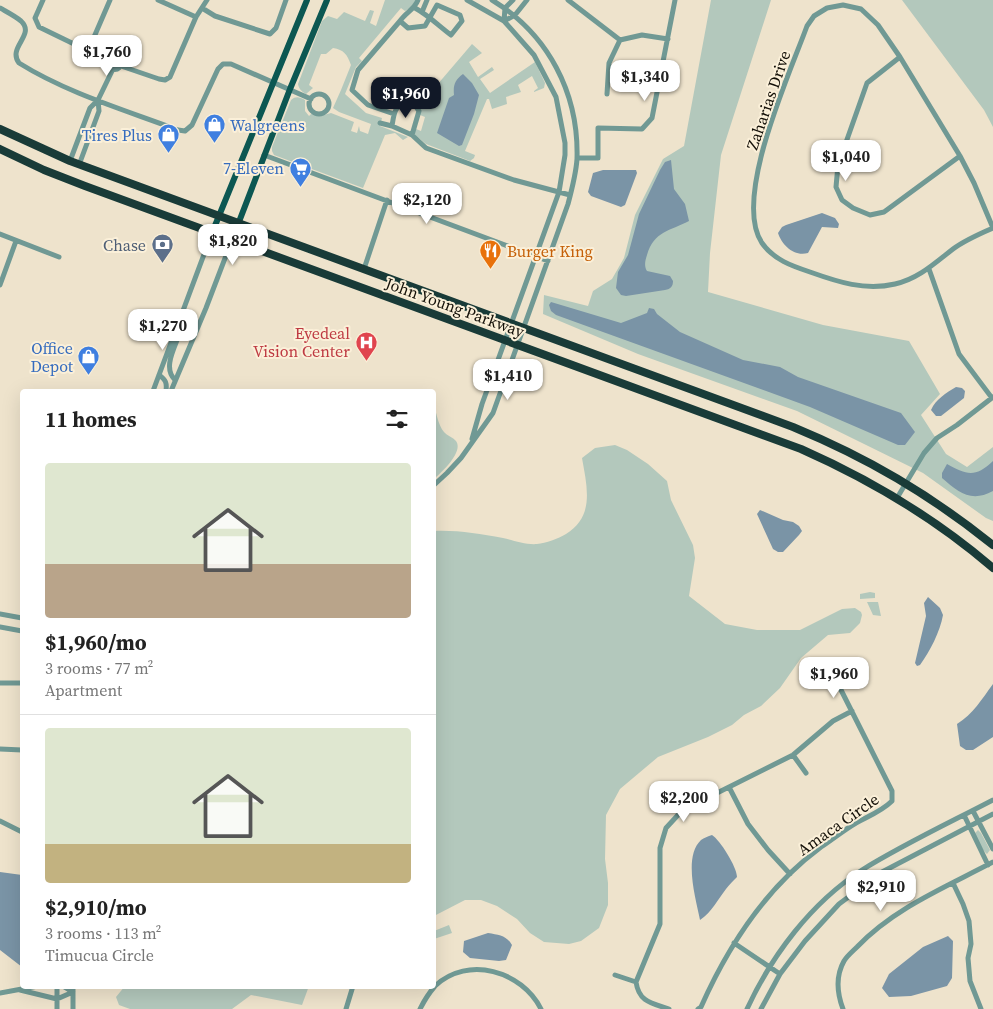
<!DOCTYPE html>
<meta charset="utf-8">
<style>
body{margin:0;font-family:"Source Serif 4",serif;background:#f2f2f2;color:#222;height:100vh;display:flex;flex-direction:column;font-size:19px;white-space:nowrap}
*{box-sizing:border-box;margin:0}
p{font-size:16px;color:#767676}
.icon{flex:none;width:28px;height:28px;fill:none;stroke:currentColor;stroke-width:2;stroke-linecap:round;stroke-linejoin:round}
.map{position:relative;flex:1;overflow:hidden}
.side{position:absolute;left:20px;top:389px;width:416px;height:600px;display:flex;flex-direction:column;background:#fff;border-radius:5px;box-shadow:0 5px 20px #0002}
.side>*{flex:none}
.price{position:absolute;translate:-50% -42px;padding:0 11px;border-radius:10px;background:#fff;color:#222;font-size:16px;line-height:32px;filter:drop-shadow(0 1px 2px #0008)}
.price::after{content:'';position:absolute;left:50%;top:30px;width:15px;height:11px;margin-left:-8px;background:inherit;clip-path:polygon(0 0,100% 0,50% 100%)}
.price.on{background:#111827;color:#fff}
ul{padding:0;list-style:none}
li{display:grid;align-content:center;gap:10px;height:265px;padding:0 25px}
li+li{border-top:1px solid #e0e0e0}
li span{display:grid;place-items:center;height:155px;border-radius:5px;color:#555}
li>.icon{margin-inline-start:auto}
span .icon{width:90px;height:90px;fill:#fffc;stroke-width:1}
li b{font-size:21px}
h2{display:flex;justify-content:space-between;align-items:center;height:60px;padding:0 25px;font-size:21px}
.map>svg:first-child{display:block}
.green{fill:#b3c8bc}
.water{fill:#7a94a6}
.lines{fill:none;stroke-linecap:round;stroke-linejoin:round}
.minor{stroke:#709994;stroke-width:5}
.major{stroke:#0c5752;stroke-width:6}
.highway{stroke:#193b38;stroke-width:8}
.labels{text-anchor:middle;stroke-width:4;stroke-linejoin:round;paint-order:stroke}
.street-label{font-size:16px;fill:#141008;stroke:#fbf0d9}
.shop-label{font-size:16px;fill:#366cbe;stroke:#fbf0d9;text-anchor:end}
.service-label{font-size:16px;fill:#4e5e75;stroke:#fbf0d9;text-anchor:end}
.food-label{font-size:16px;fill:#c56008;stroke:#fbf0d9;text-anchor:start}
.health-label{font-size:16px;fill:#be3a42;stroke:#fbf0d9;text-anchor:end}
</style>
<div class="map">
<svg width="993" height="1009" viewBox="0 0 993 1009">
<rect width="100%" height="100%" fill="#eee3cc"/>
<path class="green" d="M385,0H416L410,8L405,11L401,8L359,58L362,61L356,67L345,94L366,113L382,118L380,126L408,137L403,140L395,133L385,135L363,188L274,155L272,151V147L291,100C296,96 299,97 305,100V111L309,116L312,113L320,116L331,113L354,122L351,131L357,133L359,126L360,131L368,134L371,124L339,112L333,108L341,90L351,65C347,54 344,50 333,48L326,54H321L309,85L313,88L306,94C301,91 299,89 298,84L322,21L328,16L337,19L344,12L365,21L370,10L374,11L370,23L376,26Z
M711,0H771L721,155L710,253L708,292L823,325L909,341L940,394L921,415L946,454L967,467L993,447V521L986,518L923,473L797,411L638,354L543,314L544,295L588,306L593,291L612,279L624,258L635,215L663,159L684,146Z
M902,0H993V127L984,110Z
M472,44L482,53L469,62L478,77L492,67L494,70L480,79L490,93L535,62L545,83L544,88L534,92V91L538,88L532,76L518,85L521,92L506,97L507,104L492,109L489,99H487L465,151L475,155L474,158L470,161L426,144L414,134L416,129L421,131L425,117L420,115L421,110L416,102L411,99L412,98L419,97V93L431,92Z
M434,406C437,414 438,425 444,432C447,436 453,437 456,441C464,452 441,473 434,479Z
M615,445L627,450L648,464L667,481L671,500L693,545L695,558L689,596L725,624L757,630H800L842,609L855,608L861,612L862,615L860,623L850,633L828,635L801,658L780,688L761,706L744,715L732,725L708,737L658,757L620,789L606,815L605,859L608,883V905L599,928L581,941L569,944L544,942L530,933L517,919L497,906L481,900H465L434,916V531C458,530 479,534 503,538C513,540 526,545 537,544C546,543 558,539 566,534C595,516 587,487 582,458L595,448Z
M870,592L875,593V598L860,599V594Z
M867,602H878L881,616L873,615Z
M978,830L981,833L990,850L987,854C982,850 977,840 975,833Z
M449,925L452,933L434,939V931Z
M125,986H309L302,1005L251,995L232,1009H130L119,1005L116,997Z"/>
<path class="water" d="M463,74L472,83L479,95L474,114L462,145L459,146L437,133L449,98L454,95C453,85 455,80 463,74Z
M671,160L674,189L685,204L689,221C670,231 654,231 647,255C645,261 644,266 647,271L670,276L673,281C673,286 671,289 665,290L626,296L621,295L616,288L618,272L628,255L639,214L660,170L665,162Z
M603,170H636L637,173L625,205L621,207L591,196L588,192L593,173Z
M822,213L835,218L839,224L838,228L822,227L808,253C794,257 782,245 778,233L782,227L786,225Z
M551,302L621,323L647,313L649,308L654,309L657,314L680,332L743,360L780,367L798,377L901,413L915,432L905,445H898L810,407L556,315L551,311L549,305Z
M956,387L962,388L965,391L964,398L941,416H936L931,410C936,399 946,393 956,387Z
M993,461V491C971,503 958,492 942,478V473L947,464C967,475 975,478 993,461Z
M760,510L783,520L793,522L799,526L802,531L799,535L783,552H778L773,549L757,514Z
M928,597L940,608L943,615C940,632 930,651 920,665L917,666L915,663L926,616L924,603Z
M993,684V737L973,750H966L960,746L957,724C973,714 982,699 993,684Z
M712,835C720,840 737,867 737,877C733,881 729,885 726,889C718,899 712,912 700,920C696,899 683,857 701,840C704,838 708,836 712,835Z
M0,872L22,875V967L0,950Z
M488,933C499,935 506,935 512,945L506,960L499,961L470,958L463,952L464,941Z
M948,936L953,941L952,978L947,986L911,996L889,997L882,988L889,974L923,947Z"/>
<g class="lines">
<path class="minor" d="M43,0L35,18L39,27L111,62
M158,0L196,17
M467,0L504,21L534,55L556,97L565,143V155L559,192L482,404L472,439
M568,0L620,40
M0,8C7,12 15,16 21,21C36,35 7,47 19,63C67,93 125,110 178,130L185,131L192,125L218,69L223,64H231L311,99
M202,8L215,16L270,34L276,28L286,0
M415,8C428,15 439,26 451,35L462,21L460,15L437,5L425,26L408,28L400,21C406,12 414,10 418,0
M422,12L427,0
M504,21L515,15L527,0
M504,21L505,8L513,0
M88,51L110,0
M900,57L867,83L838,165L836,187L842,200L853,208L870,215L884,212L960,156
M109.5 64a5.5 5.5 0 1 1 11 0a5.5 5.5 0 1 1-11 0Z
M121,66L159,79L165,80L170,77L196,17L207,0
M309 104a10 10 0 1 1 20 0a10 10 0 1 1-20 0Z
M607,94L609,63L620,40L642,35L668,39
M394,114L368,105L352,90L358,70L400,21
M380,123L392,126L412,135L426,148L514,180L570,195
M392,126C394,114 394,107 406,101L414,104L419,111L412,135
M264,155L548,261
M577,158H598V128L642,129L652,118L675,0
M70,161L90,108L98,100L113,69
M79,165L99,111L98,100
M993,228C979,234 965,240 953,249C935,263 918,279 895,284C865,291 838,282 810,272C792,266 774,260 762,243C732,199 790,73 807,26L814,16L827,8L843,5L861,9L878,25L900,57L960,156L974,183L993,228
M0,234L59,257
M364,269L387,200
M929,269L959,354L992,398
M0,285L16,241
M159,375C166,380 167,383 166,391
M175,380C159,364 183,338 183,318
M153,391L212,233
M171,391L206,308L232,240
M434,485L447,473L461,458L493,413L568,204C572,189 576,174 577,159C579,93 548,34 492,0
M897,498L924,453L937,438L957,425L993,397
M0,614L22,618
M0,627L22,631
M0,683H22
M0,749L22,750
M793,755L806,773
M729,787L748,824L768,850L790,874
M973,811L993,849
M964,815L988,865
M0,821L22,832
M953,883L963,904L969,921L971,944L968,958L970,981L981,1009
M734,943L780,974
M615,975L636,982
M57,986V1009
M63,986L73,992
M73,986V1009
M20,990L57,999L73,992
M0,993L38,986
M346,1009L353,986
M420,1009C424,1001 429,993 435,986C468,955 522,971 541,1009
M669,1009C651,1003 639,1002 636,982L660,924V848L666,828L678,815L691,806L793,755L833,721L852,711
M698,1009L701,1007C728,946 767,887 821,847C833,839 844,830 856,823C869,816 882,811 892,801V791L838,684L829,676
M747,1009C772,955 811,903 862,870C904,844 949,823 993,800
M761,1009L780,974L805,941L839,904L882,872L993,814
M843,1009C837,993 835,977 844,961C847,956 853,951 857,947C894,908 946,887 993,862"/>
<path class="major" d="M212,233L307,0
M232,240L290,89L327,0"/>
<path class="highway" d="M0,129L70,161L793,427C868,458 929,494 993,545
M0,149L44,170L85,186L801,449C871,480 935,518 993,568"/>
</g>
<defs>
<symbol id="shop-pin" viewBox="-11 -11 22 30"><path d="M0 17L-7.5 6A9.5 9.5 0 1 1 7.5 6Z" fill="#3f7fe0" stroke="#fbf0d9"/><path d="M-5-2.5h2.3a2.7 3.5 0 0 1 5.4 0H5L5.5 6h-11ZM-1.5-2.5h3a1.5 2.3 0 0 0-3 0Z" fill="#fff"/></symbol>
<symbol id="supermarket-pin" viewBox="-11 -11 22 30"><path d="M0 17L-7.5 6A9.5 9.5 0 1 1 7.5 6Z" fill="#3f7fe0" stroke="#fbf0d9"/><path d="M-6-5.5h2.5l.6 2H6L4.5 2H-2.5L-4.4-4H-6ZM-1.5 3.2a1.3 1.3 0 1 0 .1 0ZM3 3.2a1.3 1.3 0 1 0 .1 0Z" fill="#fff"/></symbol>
<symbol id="bank-pin" viewBox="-11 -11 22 30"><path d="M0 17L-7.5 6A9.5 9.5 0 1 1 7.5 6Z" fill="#5c6f8a" stroke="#fbf0d9"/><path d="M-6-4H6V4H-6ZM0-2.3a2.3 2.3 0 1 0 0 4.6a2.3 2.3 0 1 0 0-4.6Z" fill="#fff"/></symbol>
<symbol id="restaurant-pin" viewBox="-11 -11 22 30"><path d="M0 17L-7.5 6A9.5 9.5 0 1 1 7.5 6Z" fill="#e8710a" stroke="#fbf0d9"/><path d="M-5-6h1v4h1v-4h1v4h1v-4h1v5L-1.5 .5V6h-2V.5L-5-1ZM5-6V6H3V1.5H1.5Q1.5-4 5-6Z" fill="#fff"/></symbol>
<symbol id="hospital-pin" viewBox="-11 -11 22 30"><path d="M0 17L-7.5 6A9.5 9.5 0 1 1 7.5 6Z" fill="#e0444e" stroke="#fbf0d9"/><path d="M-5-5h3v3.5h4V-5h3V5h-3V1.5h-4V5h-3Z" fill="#fff"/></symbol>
</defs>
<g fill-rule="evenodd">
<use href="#shop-pin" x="202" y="112" width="25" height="34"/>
<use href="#shop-pin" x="156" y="122" width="25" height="34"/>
<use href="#supermarket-pin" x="288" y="156" width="25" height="34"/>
<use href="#bank-pin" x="150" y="232" width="25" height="34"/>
<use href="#restaurant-pin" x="478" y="238" width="25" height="34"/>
<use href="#hospital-pin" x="354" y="330" width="25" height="34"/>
<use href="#shop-pin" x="76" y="344" width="25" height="34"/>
</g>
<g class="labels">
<g class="street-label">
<text transform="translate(768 100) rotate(-71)" y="6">Zaharias Drive</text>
<text transform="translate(455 307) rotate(20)" y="6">John Young Parkway</text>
<text transform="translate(838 824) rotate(-35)" y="6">Amaca Circle</text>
</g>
<g class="shop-label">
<text x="230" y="131" text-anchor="start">Walgreens</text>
<text x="152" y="141">Tires Plus</text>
<text x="284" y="174">7-Eleven</text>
<text x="73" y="354">Office<tspan x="73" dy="18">Depot</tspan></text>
</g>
<g class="service-label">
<text x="146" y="251">Chase</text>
</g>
<g class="food-label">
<text x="507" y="257">Burger King</text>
</g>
<g class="health-label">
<text x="350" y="339">Eyedeal<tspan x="350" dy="18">Vision Center</tspan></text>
</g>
</g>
</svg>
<b class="price" style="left:107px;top:77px">$1,760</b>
<b class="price" style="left:645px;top:102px">$1,340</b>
<b class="price on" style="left:406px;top:119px">$1,960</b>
<b class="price" style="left:846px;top:182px">$1,040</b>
<b class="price" style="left:427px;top:225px">$2,120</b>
<b class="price" style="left:233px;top:266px">$1,820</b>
<b class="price" style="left:163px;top:351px">$1,270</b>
<b class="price" style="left:508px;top:401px">$1,410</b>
<b class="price" style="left:834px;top:699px">$1,960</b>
<b class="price" style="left:684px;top:823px">$2,200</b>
<b class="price" style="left:881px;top:912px">$2,910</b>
<section class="side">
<h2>11 homes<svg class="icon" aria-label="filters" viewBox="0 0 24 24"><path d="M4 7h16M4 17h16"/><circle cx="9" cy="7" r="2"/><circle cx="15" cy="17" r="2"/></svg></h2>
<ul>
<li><span style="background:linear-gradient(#dfe7d0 65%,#b9a48a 0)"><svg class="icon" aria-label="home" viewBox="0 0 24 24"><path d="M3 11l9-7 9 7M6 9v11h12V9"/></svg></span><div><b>$1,960/mo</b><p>3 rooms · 77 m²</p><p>Apartment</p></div></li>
<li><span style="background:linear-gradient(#dfe7d0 75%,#c2b280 0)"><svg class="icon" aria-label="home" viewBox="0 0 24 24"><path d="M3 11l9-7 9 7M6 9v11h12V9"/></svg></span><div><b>$2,910/mo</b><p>3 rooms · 113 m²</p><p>Timucua Circle</p></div></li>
</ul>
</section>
</div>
